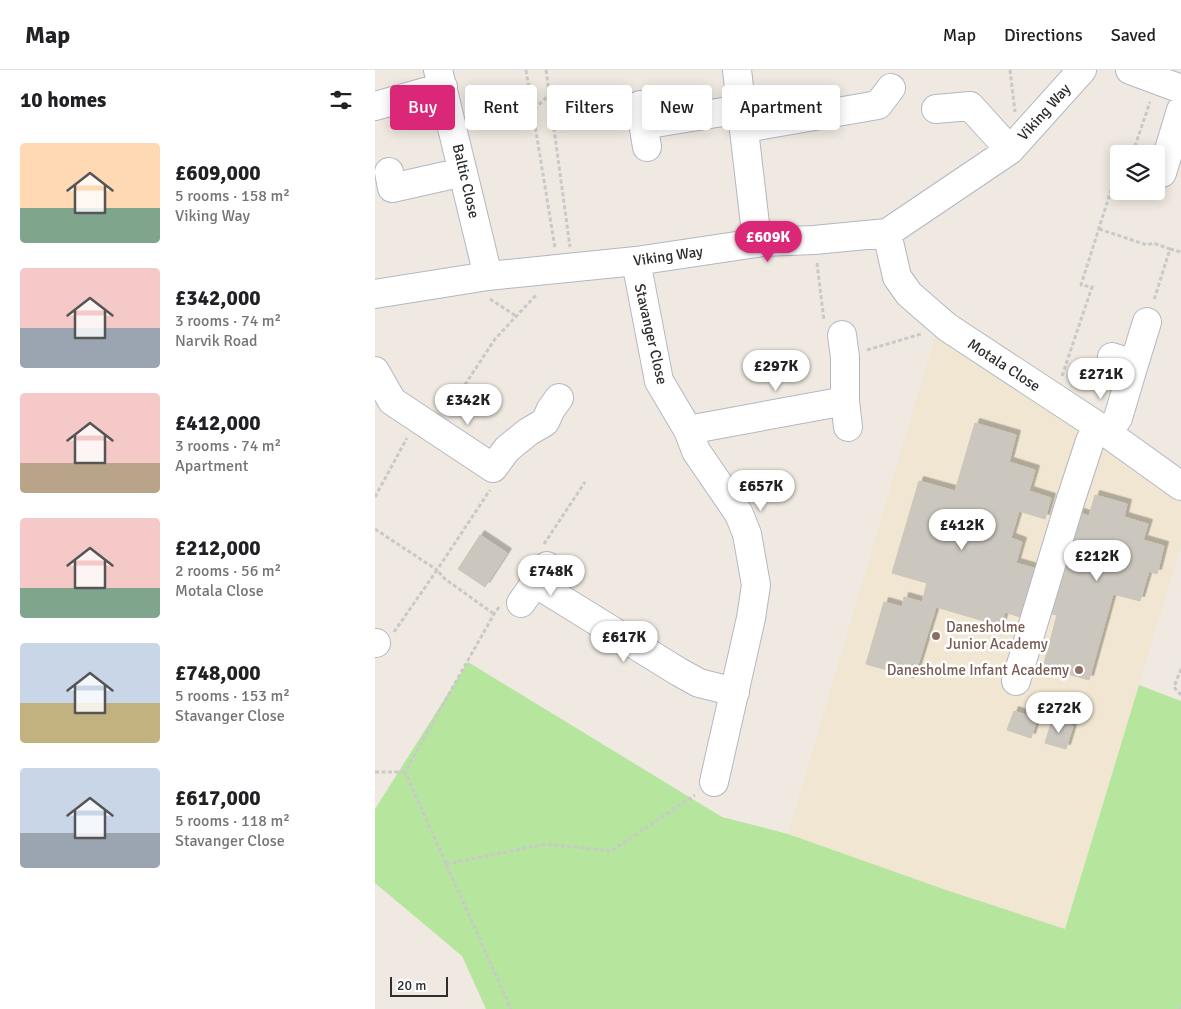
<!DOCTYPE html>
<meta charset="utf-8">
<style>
body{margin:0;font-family:Signika,sans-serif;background:#f6f6f6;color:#202124;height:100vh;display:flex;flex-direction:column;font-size:19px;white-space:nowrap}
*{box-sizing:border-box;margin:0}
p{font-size:16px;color:#757577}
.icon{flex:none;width:28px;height:28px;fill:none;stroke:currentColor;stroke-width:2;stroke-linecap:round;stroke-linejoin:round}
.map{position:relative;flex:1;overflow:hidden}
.drawer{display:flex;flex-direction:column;background:#fff;width:375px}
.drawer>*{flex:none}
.top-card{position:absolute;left:15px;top:15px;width:475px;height:45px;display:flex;gap:10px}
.buttons{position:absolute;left:735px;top:75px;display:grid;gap:10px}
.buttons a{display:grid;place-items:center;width:55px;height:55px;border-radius:5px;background:#fff;box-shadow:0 2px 12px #0003;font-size:25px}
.scale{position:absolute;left:15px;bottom:12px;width:58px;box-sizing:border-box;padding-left:5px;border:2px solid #2e2e2e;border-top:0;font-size:14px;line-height:18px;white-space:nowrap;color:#2e2e2e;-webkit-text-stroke:4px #fff;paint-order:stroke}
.price{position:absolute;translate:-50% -42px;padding:0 11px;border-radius:18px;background:#fff;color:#222;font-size:16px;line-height:32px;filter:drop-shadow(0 1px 2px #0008)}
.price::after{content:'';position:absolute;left:50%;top:30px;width:15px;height:11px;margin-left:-8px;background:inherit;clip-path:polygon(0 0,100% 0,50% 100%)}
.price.selected{background:#db2777;color:#fff}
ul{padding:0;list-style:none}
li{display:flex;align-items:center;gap:15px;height:125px;padding:0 20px}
li span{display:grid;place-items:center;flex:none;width:140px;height:100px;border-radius:5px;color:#555}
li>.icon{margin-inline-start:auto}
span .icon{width:60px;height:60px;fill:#fffc;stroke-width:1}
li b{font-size:21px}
h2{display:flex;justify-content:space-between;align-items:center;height:60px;padding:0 20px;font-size:21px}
.chip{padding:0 18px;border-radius:5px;background:#fff;box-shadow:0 2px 12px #0003;font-size:18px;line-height:45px}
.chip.selected{background:#db2777;color:#fff}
header{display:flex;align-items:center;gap:30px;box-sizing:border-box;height:70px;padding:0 25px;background:#fff;border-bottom:1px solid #e0e0e0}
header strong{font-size:24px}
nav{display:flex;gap:28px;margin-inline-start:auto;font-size:18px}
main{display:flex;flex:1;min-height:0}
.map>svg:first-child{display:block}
.education{fill:#f0e6d1}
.green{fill:#b6e59e}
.building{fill:#cbc7bf;stroke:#cbc5ba;filter:url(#shadow)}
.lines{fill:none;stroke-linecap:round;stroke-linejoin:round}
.minor-casing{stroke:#b4b7c1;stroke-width:30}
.path{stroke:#c9c9c9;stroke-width:3;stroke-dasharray:4 2.5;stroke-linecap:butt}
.minor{stroke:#fff;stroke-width:28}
.education-dot{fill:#8d6e63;stroke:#fff;stroke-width:2}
.labels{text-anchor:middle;stroke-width:5;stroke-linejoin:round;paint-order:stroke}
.street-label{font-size:15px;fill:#2e2e2e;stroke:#fff}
.education-label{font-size:15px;fill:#785e54;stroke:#fff;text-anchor:start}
</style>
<header>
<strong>Map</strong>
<nav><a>Map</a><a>Directions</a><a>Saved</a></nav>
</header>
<main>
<section class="drawer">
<h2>10 homes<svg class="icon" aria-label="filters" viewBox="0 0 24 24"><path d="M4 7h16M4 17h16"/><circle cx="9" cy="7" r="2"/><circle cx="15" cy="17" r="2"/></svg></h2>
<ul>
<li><span style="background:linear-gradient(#ffd9b3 65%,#7fa58c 0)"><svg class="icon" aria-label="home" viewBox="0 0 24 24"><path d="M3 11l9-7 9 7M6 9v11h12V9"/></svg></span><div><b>£609,000</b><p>5 rooms · 158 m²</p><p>Viking Way</p></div></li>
<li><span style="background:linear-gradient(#f6c9c9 60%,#9aa5b1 0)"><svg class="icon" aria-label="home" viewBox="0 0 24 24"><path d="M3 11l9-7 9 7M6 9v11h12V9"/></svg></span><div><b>£342,000</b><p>3 rooms · 74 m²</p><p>Narvik Road</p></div></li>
<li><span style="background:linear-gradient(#f6c9c9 70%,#b9a48a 0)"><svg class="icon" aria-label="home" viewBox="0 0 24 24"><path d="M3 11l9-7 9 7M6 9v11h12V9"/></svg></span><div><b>£412,000</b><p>3 rooms · 74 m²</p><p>Apartment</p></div></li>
<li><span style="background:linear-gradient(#f6c9c9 70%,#7fa58c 0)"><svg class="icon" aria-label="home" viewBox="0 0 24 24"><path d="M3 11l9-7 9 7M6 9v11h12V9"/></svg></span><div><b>£212,000</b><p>2 rooms · 56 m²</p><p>Motala Close</p></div></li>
<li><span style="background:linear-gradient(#c9d6e8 60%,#c2b280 0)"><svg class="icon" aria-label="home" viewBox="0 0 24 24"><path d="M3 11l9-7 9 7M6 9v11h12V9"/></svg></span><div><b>£748,000</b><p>5 rooms · 153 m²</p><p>Stavanger Close</p></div></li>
<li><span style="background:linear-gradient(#c9d6e8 65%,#9aa5b1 0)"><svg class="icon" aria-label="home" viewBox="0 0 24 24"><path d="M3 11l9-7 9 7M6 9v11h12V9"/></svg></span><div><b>£617,000</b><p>5 rooms · 118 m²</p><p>Stavanger Close</p></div></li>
</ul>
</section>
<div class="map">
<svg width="806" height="939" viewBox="0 0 806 939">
<defs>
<filter id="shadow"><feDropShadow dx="4.5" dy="-4.5" stdDeviation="0" flood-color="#0004"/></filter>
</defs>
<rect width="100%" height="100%" fill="#efe9e1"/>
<path class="education" d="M560,266L806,430V476L690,859L571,820L413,764Z"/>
<path class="green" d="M93,592L347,747L413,764L571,820L690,859L764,615L806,631V939H111L87,886L0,813V739Z"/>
<path class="building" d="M600,353L641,365L634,392L660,400L654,421L676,428L670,449L644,441L636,468L647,472L641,493L662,499L648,548L630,542L626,556L561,537L539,608L491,594L509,532L527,537L529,527L547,532L552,513L517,503L544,411L580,421Z
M720,425L752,434L749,447L773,454L768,470L789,476L782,504L774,501L765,531L738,524L714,610L668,597L682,545L677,544L696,475L699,441L714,446Z
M105,465L132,483L110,517L83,499Z
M639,641L662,649L656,668L632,660Z
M677,650L698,656L691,679L670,673Z"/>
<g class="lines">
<defs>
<path id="minor" d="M63,0L113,206
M362,0L380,154L388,172
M755,0L806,19
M265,35L272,77
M0,36L68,17
M561,39L595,36L635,80
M268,55L366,39
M370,58L503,35L516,18
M14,102L17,118L88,102
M787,103L806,40
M512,163L522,207L534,224L572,257L718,353L806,416
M261,191L284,311L313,360L321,381L364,444L372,464L381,515L376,548L339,712
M0,224L113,206L261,191L388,172L439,170L512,163L635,80L707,0
M759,294L772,252
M0,301L17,331L118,398L132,379L153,362L170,352L176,339L184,328
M470,331L473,357
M313,360L470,331V287L467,265
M733,363L743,348L759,294L737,287
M160,513L304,602L324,613L360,622
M146,533L172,496
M0,573H1
M641,611L695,432L715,371L723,356"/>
</defs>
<use href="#minor" class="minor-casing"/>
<path class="path" d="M151,0L180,178
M171,0L195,177
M635,0L640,42
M159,39L173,26
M747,84L749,80L758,82L775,32
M724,159L772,175L778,173L795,179L779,230
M795,179L806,182
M442,193L449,251
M115,229L141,246
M492,280L546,264
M687,306L717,217L706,215L744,95
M72,342L120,269L162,224
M0,427L32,368
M0,459L62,500L115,420
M169,474L210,412
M124,537L119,544L30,702L136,939
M19,562L62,500L70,509L119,544
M806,599L799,617L806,625
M0,702H30
M71,794L170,774L236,781L320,725
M805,939L806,937"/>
<use href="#minor" class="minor"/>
</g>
<g class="education-dot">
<circle cx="561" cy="566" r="5"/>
<circle cx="704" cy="600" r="5"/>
</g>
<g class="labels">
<g class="street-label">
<text transform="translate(669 42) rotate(-48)" y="5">Viking Way</text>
<text transform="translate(91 111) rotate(77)" y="5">Baltic Close</text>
<text transform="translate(293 186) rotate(-8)" y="5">Viking Way</text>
<text transform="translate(276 264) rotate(77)" y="5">Stavanger Close</text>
<text transform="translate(629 295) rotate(33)" y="5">Motala Close</text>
</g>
<g class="education-label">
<text x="571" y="562">Danesholme<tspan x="571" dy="17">Junior Academy</tspan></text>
<text x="694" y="605" text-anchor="end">Danesholme Infant Academy</text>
</g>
</g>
</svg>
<div class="buttons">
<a><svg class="icon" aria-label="layers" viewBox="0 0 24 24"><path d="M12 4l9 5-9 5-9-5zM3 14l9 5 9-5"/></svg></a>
</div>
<div class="scale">20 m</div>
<b class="price selected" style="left:393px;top:193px">£609K</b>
<b class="price" style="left:401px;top:322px">£297K</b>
<b class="price" style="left:726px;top:330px">£271K</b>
<b class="price" style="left:93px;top:356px">£342K</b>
<b class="price" style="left:386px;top:442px">£657K</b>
<b class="price" style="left:587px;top:481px">£412K</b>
<b class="price" style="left:722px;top:512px">£212K</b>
<b class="price" style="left:176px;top:527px">£748K</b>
<b class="price" style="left:249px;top:593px">£617K</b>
<b class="price" style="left:684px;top:664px">£272K</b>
<div class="top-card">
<a class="chip selected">Buy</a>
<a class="chip">Rent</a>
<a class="chip">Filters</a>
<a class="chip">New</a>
<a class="chip">Apartment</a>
</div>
</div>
</main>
